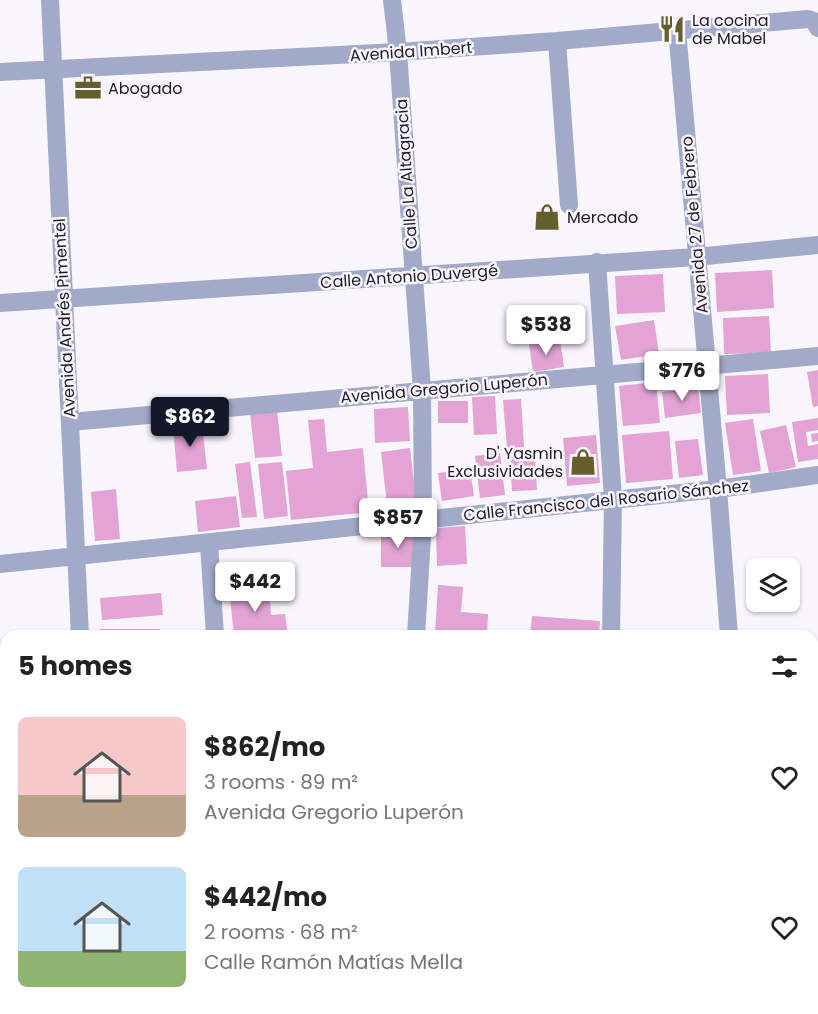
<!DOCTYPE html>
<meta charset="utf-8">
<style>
body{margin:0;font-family:Poppins,sans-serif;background:#f6f6f6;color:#222;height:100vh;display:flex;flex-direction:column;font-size:22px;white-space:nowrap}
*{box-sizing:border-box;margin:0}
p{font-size:20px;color:#767676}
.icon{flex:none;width:33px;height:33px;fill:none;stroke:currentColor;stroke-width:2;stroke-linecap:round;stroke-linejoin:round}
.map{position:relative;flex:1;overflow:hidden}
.sheet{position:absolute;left:0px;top:630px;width:819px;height:384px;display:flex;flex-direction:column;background:#fff;border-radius:18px 18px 0 0;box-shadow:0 2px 4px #0004}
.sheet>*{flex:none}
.fabs{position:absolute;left:746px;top:558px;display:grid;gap:12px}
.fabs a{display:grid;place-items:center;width:54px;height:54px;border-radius:9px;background:#fff;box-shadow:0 2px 4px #0004;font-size:30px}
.price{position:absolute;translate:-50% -51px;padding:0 14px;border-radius:6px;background:#fff;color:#222;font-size:20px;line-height:39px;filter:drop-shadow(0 2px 3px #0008)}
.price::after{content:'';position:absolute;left:50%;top:36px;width:18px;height:14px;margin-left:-9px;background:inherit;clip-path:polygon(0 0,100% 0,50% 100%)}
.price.selected{background:#111827;color:#fff}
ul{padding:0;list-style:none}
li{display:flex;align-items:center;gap:18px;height:150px;padding:0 18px}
li span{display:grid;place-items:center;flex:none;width:168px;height:120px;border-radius:9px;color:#555}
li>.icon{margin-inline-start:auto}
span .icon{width:72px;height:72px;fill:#fffc;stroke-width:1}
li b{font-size:26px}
h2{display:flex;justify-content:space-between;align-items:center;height:72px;padding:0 18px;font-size:26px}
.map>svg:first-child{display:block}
.building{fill:#e3a3d5}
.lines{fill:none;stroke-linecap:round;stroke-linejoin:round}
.minor{stroke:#a1aac9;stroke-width:18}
.major{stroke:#5b6a9f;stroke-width:18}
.labels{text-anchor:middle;stroke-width:5;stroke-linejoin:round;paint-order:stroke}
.poi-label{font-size:16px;fill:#1f1b26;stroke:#f8f5fc;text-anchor:start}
.street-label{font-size:16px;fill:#1f1b26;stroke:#f8f5fc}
</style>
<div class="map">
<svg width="818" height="1014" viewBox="0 0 818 1014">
<rect width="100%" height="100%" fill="#f8f5fc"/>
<path class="building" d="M772,270L774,308L717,312L715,273Z
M663,274L665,312L617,314L615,276Z
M769,316L771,353L724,354L723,318Z
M654,320L659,354L621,360L615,326Z
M560,340L564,367L533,372L529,344Z
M818,370V406L813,407L807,372Z
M768,374L770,413L727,415L725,376Z
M656,382L660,423L623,426L619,386Z
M698,387L701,413L665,418L662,392Z
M495,396L497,434L474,435L472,397Z
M521,399L524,447L507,448L503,400Z
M438,401H468V423H438Z
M408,407L410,441L375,443L374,409Z
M277,410L282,456L255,458L250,413Z
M818,418V430L806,432L808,446L818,444V459L798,462L792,422Z
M324,419L327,452L363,448L369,512L291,520L286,471L313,468L308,420Z
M753,419L761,471L733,475L725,423Z
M202,424L207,469L177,472L173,427Z
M786,425L796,467L769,473L760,431Z
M669,431L673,479L626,483L622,435Z
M818,433V441L812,442L811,434Z
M596,435L600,483L567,486L563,438Z
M698,439L703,475L679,478L675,441Z
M410,448L416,501L387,504L381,452Z
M500,453L505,495L480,498L475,456Z
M535,455L537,490L512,491L510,456Z
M250,462L257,517L242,518L235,464Z
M282,462L288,516L264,519L258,464Z
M470,469L474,496L442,501L438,473Z
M116,489L120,539L95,541L91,492Z
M236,496L240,527L198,532L195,501Z
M465,526L467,564L437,566L436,528Z
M381,531H414V567H381Z
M269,584L271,615L285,614L288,636H234L229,587Z
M438,585L463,587L461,612L488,614L487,636L435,633Z
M161,593L163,615L102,620L100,598Z
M532,616L600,621L599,636H530Z
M100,629H160V636H100Z"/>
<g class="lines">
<path class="minor" d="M50,0L80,636
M392,0L398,52L422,390L423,520L416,636
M677,30L718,489L729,636
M557,41L569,205
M0,72L398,52L557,41L808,19L814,21L818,28
M597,262L613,499L611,636
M0,303L696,257L818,245
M70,422L818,356
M209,543L215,636
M0,564L718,489L818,475
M97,1008L98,1014
M756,1008V1014
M396,1014L397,1008
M605,1014V1008"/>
<path class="major" d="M0,859H6
M813,899H818"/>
</g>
<defs>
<symbol id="restaurant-bare" viewBox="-9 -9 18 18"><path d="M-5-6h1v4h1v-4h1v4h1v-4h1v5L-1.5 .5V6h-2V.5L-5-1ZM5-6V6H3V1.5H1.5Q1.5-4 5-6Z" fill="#665f2c" stroke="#f8f5fc" stroke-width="2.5" paint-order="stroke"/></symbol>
<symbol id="office-bare" viewBox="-9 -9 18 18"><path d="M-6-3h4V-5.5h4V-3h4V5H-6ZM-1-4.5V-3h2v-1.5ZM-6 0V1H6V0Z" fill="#665f2c" stroke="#f8f5fc" stroke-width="2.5" paint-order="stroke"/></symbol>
<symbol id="shop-bare" viewBox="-9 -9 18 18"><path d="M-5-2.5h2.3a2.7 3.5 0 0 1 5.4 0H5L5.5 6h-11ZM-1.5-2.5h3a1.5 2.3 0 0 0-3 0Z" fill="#665f2c" stroke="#f8f5fc" stroke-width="2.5" paint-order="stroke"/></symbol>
</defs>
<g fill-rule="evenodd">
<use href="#restaurant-bare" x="653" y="10" width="38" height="38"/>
<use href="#office-bare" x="69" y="69" width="38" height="38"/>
<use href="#shop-bare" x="528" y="198" width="38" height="38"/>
<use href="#shop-bare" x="564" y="443" width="38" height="38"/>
</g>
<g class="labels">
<g class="poi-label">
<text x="692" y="26">La cocina<tspan x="692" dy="18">de Mabel</tspan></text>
<text x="108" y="94">Abogado</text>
<text x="567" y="223">Mercado</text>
<text x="563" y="459" text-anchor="end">D' Yasmin<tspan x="563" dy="18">Exclusividades</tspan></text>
</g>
<g class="street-label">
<text transform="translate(411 51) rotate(-4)" y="6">Avenida Imbert</text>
<text transform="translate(406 174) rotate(-94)" y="6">Calle La Altagracia</text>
<text transform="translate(694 225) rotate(-95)" y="6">Avenida 27 de Febrero</text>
<text transform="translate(409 276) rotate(-4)" y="6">Calle Antonio Duvergé</text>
<text transform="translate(64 318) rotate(-93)" y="6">Avenida Andrés Pimentel</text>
<text transform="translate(444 388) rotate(-5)" y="6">Avenida Gregorio Luperón</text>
<text transform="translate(606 500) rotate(-6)" y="6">Calle Francisco del Rosario Sánchez</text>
</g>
</g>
</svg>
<div class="fabs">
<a><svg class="icon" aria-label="layers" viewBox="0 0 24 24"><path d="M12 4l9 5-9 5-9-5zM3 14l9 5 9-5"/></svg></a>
</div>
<b class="price" style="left:546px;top:356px">$538</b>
<b class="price" style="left:682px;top:402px">$776</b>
<b class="price selected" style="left:190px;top:448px">$862</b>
<b class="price" style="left:398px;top:549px">$857</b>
<b class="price" style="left:255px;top:613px">$442</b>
<section class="sheet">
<h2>5 homes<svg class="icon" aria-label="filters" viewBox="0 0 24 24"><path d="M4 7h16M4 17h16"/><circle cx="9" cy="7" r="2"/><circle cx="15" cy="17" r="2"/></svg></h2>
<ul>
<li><span style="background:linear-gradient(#f6c9c9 65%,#b9a48a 0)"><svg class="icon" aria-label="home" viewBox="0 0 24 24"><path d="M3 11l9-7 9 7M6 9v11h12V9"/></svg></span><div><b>$862/mo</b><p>3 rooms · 89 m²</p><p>Avenida Gregorio Luperón</p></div><svg class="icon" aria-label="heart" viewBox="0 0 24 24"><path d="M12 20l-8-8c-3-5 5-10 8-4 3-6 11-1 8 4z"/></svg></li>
<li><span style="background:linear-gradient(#bfe0f5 70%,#8fb573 0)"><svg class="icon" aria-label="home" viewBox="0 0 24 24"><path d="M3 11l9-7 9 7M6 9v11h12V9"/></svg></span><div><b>$442/mo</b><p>2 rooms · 68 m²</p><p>Calle Ramón Matías Mella</p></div><svg class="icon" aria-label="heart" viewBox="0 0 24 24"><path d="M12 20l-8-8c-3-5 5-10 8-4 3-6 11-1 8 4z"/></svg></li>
</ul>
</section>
</div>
